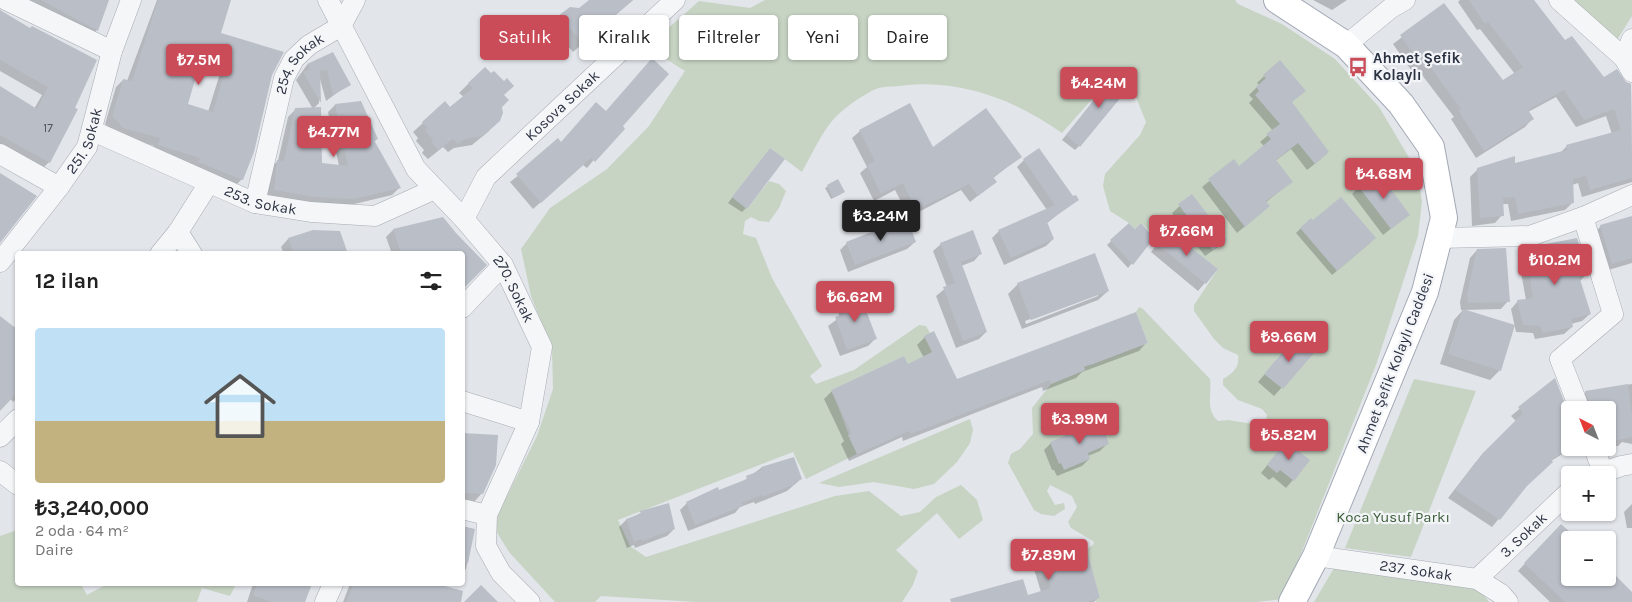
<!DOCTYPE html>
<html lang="tr">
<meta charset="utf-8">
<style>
body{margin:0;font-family:Karla,sans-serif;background:#f2f2f2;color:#222;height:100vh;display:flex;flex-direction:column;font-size:19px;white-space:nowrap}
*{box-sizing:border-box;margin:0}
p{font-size:16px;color:#767676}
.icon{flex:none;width:28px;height:28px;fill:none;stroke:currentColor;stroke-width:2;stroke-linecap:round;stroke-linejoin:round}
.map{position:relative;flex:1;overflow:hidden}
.details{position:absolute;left:15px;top:251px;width:450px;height:335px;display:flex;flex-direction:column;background:#fff;border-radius:5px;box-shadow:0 1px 4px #0004}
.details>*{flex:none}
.hud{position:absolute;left:480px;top:15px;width:475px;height:45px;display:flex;gap:10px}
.needle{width:32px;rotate:318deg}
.controls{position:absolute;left:1561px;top:401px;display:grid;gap:10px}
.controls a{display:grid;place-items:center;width:55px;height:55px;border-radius:5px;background:#fff;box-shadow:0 1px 4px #0004;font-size:25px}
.price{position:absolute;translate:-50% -42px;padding:0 11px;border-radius:5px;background:#ca4c58;color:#fff;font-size:16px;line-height:32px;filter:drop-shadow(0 1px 2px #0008)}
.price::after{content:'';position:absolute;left:50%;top:30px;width:15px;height:11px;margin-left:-8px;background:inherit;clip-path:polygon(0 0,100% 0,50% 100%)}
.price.active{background:#222;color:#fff}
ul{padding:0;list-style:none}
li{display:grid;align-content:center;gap:10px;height:265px;padding:0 20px}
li+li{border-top:1px solid #e0e0e0}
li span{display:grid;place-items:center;height:155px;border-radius:5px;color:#555}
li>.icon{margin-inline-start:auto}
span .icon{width:90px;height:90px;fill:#fffc;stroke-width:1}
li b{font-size:21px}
h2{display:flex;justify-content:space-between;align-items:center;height:60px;padding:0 20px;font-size:21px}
.pill{padding:0 18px;border-radius:5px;background:#fff;box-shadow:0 1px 4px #0004;font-size:18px;line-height:45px}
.pill.active{background:#ca4c58;color:#fff}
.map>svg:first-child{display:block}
.green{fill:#c7d4c4}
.shadow{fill:#0003;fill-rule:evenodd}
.building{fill:#babec7;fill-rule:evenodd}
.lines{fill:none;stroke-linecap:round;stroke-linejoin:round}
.minor-casing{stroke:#a7acb4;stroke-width:21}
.major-casing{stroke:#a2a9b5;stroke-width:28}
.minor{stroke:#f5f6f8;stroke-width:20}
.major{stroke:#fff;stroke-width:26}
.labels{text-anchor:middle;stroke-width:4.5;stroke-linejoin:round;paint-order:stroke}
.number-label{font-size:12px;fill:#4f5563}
.poi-label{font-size:15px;font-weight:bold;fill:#2b3242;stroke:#f2f4f7;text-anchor:start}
.street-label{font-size:15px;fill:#2b3242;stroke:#f2f4f7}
.park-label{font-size:15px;fill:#3d5d38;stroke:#f2f4f7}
</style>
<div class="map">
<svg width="1632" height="602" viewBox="0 0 1632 602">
<rect width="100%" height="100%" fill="#e2e5ea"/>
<path class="green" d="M765,0H1235L1238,4L1282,24L1335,59L1379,107L1417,171L1422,201L1418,236L1376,365L1283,599L1257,602H1097L1095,600L1100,598L1086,550L1094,544L1093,541L1071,528L1068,522L1077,507L1072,496L1050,485L1047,491L1055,505L1064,503L1065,509L1054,516L1041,514L1034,510L1008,463L1011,454L1020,449L1033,434L1032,408L1051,384L1085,370L1082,361L1091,365L1148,343L1136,312L1139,307L1143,309L1210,379C1212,395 1205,409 1218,421L1228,420L1259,425L1266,420L1267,415L1262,409L1238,400L1223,385V379C1233,373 1240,367 1238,355L1223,348L1214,339L1194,311V305L1218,269L1168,229L1160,241L1141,223L1135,229L1129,223L1110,211L1103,186L1105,174L1140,135L1146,122L1131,85L1116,72L1062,133C1014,99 958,78 899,86C892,87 883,86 876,89C866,93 850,104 841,112C824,126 813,153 802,172L770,148L732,197L747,209L769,181L779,184L786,191L779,208L769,222L759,221L751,217L745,221L743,234L756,238L772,278L822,366L810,376L816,384L854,370L919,325L926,326L958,382L919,388L904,356L831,390C841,411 847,433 857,454L806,479L793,452L618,520L630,546L646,557L835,496L869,491L901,516L920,512L936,497L961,485L977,500L983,520L959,539L937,513L896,550L918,571L913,585L902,602H696L601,596L595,602H555L509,552L496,531L498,514L537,436L553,389L552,349L531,296L521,249L550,208L607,169L649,126L685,71L647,47L699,1L750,8Z
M1570,0H1632V16L1617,40Z
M1414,379L1476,391L1411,557L1345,548Z
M970,419L973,430L970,443L957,462L934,484L914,489L874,482L839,487L819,483Z
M17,530L18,584H81L87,595L107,584H236L230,596L202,588L197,602H0V536Z
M1334,568L1468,586L1481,591L1489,602H1314Z"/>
<path class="shadow" d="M19,0H108L97,30L90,37Z
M157,0H230L219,34L271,75L242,179L235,186L152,152L154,146L115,135L105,124L116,87L123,80L127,81ZM201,53L221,59L219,67H222L208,112L187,105Z
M591,0H633L573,52L550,26L559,17L580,10Z
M1313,0H1347L1332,10Z
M1460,0H1531L1565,42L1604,78L1631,85L1632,182L1582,197L1578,183L1572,185L1573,202L1565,210L1511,221L1508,204H1502V215L1495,223L1472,226L1470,177L1478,169L1514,165L1560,153L1567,146L1612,134L1606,116L1576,127L1556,97L1528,112L1532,119L1525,127L1476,158L1451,119L1454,117L1419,71L1414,74L1393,44L1444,5L1502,82L1515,74L1480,29L1477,30L1458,2Z
M0,11L76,110L49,162L41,170L0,147V87L34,109L42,95L0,71Z
M333,54L349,84L326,101L319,75V103L313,109L321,164L339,166L328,112L335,105L361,102L377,139L374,142L399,188L392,195L346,206L267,197L270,168L278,161L288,117L296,109H313L296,80L307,65Z
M1264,76L1291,103L1321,159L1307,170L1291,149L1275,161L1291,182L1266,202L1269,206L1237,233L1202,187L1234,161L1239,167L1264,146L1260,142L1273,131L1249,103L1253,99L1249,95L1259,85L1257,83Z
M1112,79L1079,146L1075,150L1062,140Z
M469,83L503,95L501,107L489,131L472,145L454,148L448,152L443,147L428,159L422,153L424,150L416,141L418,138L413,132L445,103L449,108L464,97L459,93Z
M621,127L587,168L583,165L533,209L510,182L560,143Z
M860,131L932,149L1020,157L992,179L995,182L970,202L961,190L909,217L895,190L874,201L860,173L867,167L852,138Z
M766,154L746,208L742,212L728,203Z
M1024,160L1077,199L1046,224L1053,239L1046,246L1004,265L992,238L999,231L1047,210L1017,167Z
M838,181L841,194L831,199L825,188Z
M1359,187L1408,215L1383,235L1352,194Z
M1191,196L1218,247L1205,256L1172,213Z
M1632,217V263L1605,271L1594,233L1601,226Z
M1129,224L1135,231L1153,238L1128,268L1107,245Z
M1301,228L1370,243L1332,275L1296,233Z
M393,230L462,254H392L386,237Z
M1168,230L1216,270L1198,291L1151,252Z
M313,231L346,254H284L281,247L288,239Z
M1576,239L1587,274L1579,282L1590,314L1582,321L1571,324L1572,327L1564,334L1535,339L1533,333L1516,332L1511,309L1518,301L1526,300L1518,256L1525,249Z
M915,242L907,249L848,272L840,250L847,243Z
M941,244L981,253L974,261L961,266L986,332L979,339L956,348L936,296L947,287L933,251Z
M1477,250L1508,301L1501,309L1464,310L1500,370L1490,380L1440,364L1454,320L1463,310H1461L1460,302L1470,258Z
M1018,284L1108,291L1098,300L1022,329L1008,294ZM1098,294V296L1026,324L1025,321Z
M858,294L875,339L868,346L840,356L828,326L840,317L836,307L843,300Z
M0,317L18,330V397L13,402L10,398L0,409Z
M925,337L956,381L1146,343L1139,351L1082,372L1076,378L1043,391L1042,387L903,441L902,437L849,461L841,444L844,441L824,399L832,391L907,366L924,358L917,345Z
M1289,346L1313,353L1274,396L1258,382Z
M1554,380L1570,417L1572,448L1551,461L1525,487L1492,527L1448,498L1475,463L1516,421L1511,416Z
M1632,384V444L1622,442L1618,446L1608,447V410H1581L1578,399L1586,392Z
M1107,432L1104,435L1108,443L1100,451L1088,456L1089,459L1082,466L1057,476L1054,470H1052L1044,450L1051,443Z
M462,435L482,493L474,502L462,501Z
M1286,442L1309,461L1286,488L1273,477L1269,480L1261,473Z
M761,468L801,479L787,491L755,504L754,502L740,507L735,513L688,531L680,510L687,503L741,483Z
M1632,504V528H1627L1624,512Z
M641,513L674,529L667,536L635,548L634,545L627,548L619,527L626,520Z
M1561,525L1577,540H1570V578H1608V570L1632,594V602H1550L1518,571Z
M462,527L473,530L466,569L462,572Z
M1064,544L1098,598L1094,602H961L1027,597L1041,592L1031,559L1040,550Z
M253,584H310L304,602H247Z
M350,584H433L462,592L460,602H343Z"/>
<path class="building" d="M41,0H109L98,31Z
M158,0H231L221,33L284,52L272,75L254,152L243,180L198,162L200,158L158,145L160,138L123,128L112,116L123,79L132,81ZM205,45L227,52L225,59L228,60L213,112L188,104Z
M589,0H633L583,43L558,16L570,7L579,8Z
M1469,0H1534L1565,40L1572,36L1604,77L1617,69L1626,82L1631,84L1632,178L1590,190L1586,176L1573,179L1574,203L1518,214L1515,197L1503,198L1504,216L1480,218L1477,168L1515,156V163L1567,150L1566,145L1621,130L1614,109L1584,120L1564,90L1528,110L1534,119L1484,151L1458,110L1461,109L1428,64L1423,67L1400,35L1444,3L1503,80L1523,67L1488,22L1485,24Z
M0,10L30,28L32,26L97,60L75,108L78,109L50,163L0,135V86L37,109L48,87L0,60Z
M333,52L351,85L333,95L327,70L320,71L321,103L303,72L310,69L307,64Z
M652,58L669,74L623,126L625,129L595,162L591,158L541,203L516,174L558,138L561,142L596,102L606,111Z
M1280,60L1306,91L1292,102L1329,152L1315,164L1298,143L1276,160L1293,182L1266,201L1270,206L1245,227L1208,179L1234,159L1239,166L1271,139L1266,134L1280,124L1255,95L1259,91L1256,87L1266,78L1263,75Z
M485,67L491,73L494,71L504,81L507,78L514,86L504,95L509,100L502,107L503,113L500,121L483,136L465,139L458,144L453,139L438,150L431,142L433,140L425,130L427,128L422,122L445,101L450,107L456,102L473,88L468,83Z
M1116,72L1131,85L1080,147L1066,135Z
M361,101L378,139L374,140L401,188L354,199L314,197L274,190L277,160L284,161L295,108L321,107L322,163L348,166L335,104Z
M910,103L933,147L986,108L1022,157L993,177L997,182L978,196L969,184L916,210L903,183L881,194L867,165L875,161L859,130Z
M770,148L785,159L747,209L732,197Z
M1039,148L1073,196L1076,195L1079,200L1047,222L1054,239L1011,258L998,230L1055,205L1023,159Z
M1378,172L1410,215L1391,229L1358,186Z
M0,173L37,196L0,243Z
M838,179L845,192L833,198L827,185Z
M1192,194L1227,240L1213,250L1178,204Z
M1341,197L1376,238L1337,271L1300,228L1311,218L1313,220Z
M1632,216V258L1612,264L1600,225Z
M443,217L456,233L487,265L462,290V254H401L393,229Z
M907,218L916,242L855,265L846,242Z
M1129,223L1135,229L1141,223L1154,238L1133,265L1110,240Z
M1168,229L1218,269L1206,284L1157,244Z
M313,230L340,231L348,254H294L288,238Z
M973,230L982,254L961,262L987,332L963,341L943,287L955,283L940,243Z
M1577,238L1588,274L1579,276L1591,314L1571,319L1573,327L1543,333L1540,326L1523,325L1517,300L1533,298L1525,248Z
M1506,248L1510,302L1468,303L1467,294L1477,249Z
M1095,253L1109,291L1031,320L1017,283Z
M859,292L877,339L847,350L835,317L848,312L843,298Z
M1463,309L1515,325L1501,371L1448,354Z
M1136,312L1148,343L1084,367L1085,370L1051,384L1050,380L911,434L909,431L857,454L848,435L852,434L831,390L904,356L908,364L932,352L924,336L934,331L957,379Z
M0,316L18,330V392L0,411Z
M1296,337L1314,353L1283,389L1264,374Z
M1555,378L1570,416V447L1551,460L1553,462L1527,486L1500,520L1455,490L1482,454L1523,413L1518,407Z
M1628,384L1632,416V437L1608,442V410H1592L1585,391Z
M1103,420L1109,432L1105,433L1109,444L1088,453L1090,459L1064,470L1061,463L1059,464L1050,442Z
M462,433L498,435L496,465L483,494L462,493Z
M1286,441L1310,460L1294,481L1280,470L1277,473L1267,465Z
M794,457L802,479L795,482L796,484L762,497V495L742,503L743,506L695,525L686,502L718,487L719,490L747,479L746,476L762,470L761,467Z
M669,503L675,529L642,541V539L634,542L626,519L641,514L640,511Z
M1561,524L1579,540H1570V578H1608V568L1632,592V602H1565L1524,563Z
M462,526L475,529L468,563H462Z
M1065,542L1067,548L1085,544L1100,598L1087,602H951L950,599L1023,579L1028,595L1051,588L1040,549Z
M257,584H312L305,602H271L253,595Z
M354,584H437L463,591L461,602H346Z
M481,585L498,602H464Z"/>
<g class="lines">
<defs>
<g id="minor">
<path d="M6,0L112,51"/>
<path id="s1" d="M328,0L416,169L464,219L503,265L542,347L529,422L487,515L486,546L501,573L530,602"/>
<path d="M1559,0L1624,58L1632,72"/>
<path d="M1346,45L1391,8L1405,0"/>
<path d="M1624,58L1632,39"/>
<path id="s2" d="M93,131L255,203L311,212L375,216L435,189"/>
<path d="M0,154L59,187"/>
<path id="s3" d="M255,203L284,78L294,59L309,45L341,26L355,0"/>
<path id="s4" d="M464,219L486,177L675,0"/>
<path d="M178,232L192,254"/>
<path d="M1440,238L1530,236L1583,217L1632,195"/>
<path d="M160,254L178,232L209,183"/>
<path id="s5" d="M0,262L59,187L87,147L112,51L131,0"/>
<path d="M462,308L503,265"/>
<path d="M462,401L529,422"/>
<path d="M1580,410L1560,359L1613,314L1583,217"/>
<path d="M0,437L18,419"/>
<path d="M1594,448L1603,472"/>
<path d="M0,471L18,485"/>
<path d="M1596,475L1621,466L1632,464"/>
<path d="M462,509L487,515"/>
<path id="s6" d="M1316,556L1477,579L1501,594L1508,602"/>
<path id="s7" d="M1477,579L1570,491"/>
<path d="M325,602L333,584"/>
</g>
<path id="major" d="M1277,0L1346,45L1401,104L1431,147L1444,218L1425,292L1316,556L1292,602"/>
</defs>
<use href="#minor" class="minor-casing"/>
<use href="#major" class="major-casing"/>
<use href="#minor" class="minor"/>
<use href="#major" class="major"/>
</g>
<defs>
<symbol id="bus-bare" viewBox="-9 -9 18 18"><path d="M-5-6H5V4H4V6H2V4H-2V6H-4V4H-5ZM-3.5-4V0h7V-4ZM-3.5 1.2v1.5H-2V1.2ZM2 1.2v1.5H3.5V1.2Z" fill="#ca4c58" stroke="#f2f4f7" stroke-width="2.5" paint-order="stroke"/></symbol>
</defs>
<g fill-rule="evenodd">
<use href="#bus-bare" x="1344" y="53" width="28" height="28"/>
</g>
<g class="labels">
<g class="number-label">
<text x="48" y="132">17</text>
</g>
<g class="poi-label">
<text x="1373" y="63">Ahmet Şefik<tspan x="1373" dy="17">Kolaylı</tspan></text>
</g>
<g class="street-label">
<text dy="5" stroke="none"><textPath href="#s3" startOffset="149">254. Sokak</textPath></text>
<text dy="5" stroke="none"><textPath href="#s4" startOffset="152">Kosova Sokak</textPath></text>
<text dy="5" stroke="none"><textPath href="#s5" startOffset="149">251. Sokak</textPath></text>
<text dy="5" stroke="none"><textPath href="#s2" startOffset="182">253. Sokak</textPath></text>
<text dy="5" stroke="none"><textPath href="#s1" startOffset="346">270. Sokak</textPath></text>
<text transform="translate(1395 363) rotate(-69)" y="5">Ahmet Şefik Kolaylı Caddesi</text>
<text dy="5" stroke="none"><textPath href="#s7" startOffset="64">3. Sokak</textPath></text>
<text dy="5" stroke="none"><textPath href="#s6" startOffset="101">237. Sokak</textPath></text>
</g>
<g class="park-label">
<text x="1393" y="522">Koca Yusuf Parkı</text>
</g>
</g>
</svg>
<div class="controls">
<a><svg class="needle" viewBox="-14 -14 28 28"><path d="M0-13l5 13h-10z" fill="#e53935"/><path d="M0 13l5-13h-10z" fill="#767676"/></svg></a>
<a>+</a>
<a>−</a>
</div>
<b class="price" style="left:199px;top:86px">₺7.5M</b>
<b class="price" style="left:1099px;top:109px">₺4.24M</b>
<b class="price" style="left:334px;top:158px">₺4.77M</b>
<b class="price" style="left:1384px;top:200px">₺4.68M</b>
<b class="price active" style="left:881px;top:242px">₺3.24M</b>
<b class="price" style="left:1187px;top:257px">₺7.66M</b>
<b class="price" style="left:1555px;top:286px">₺10.2M</b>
<b class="price" style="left:855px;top:323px">₺6.62M</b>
<b class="price" style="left:1289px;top:363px">₺9.66M</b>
<b class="price" style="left:1080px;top:445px">₺3.99M</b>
<b class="price" style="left:1289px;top:461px">₺5.82M</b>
<b class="price" style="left:1049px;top:581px">₺7.89M</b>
<div class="hud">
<a class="pill active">Satılık</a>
<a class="pill">Kiralık</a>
<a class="pill">Filtreler</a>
<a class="pill">Yeni</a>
<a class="pill">Daire</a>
</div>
<section class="details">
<h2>12 ilan<svg class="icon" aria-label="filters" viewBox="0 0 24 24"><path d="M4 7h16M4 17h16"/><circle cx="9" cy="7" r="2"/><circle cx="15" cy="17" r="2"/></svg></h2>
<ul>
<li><span style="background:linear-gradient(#bfe0f5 60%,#c2b280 0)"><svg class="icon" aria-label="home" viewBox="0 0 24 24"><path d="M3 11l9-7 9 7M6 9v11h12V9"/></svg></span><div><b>₺3,240,000</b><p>2 oda · 64 m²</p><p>Daire</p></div></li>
</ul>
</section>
</div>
